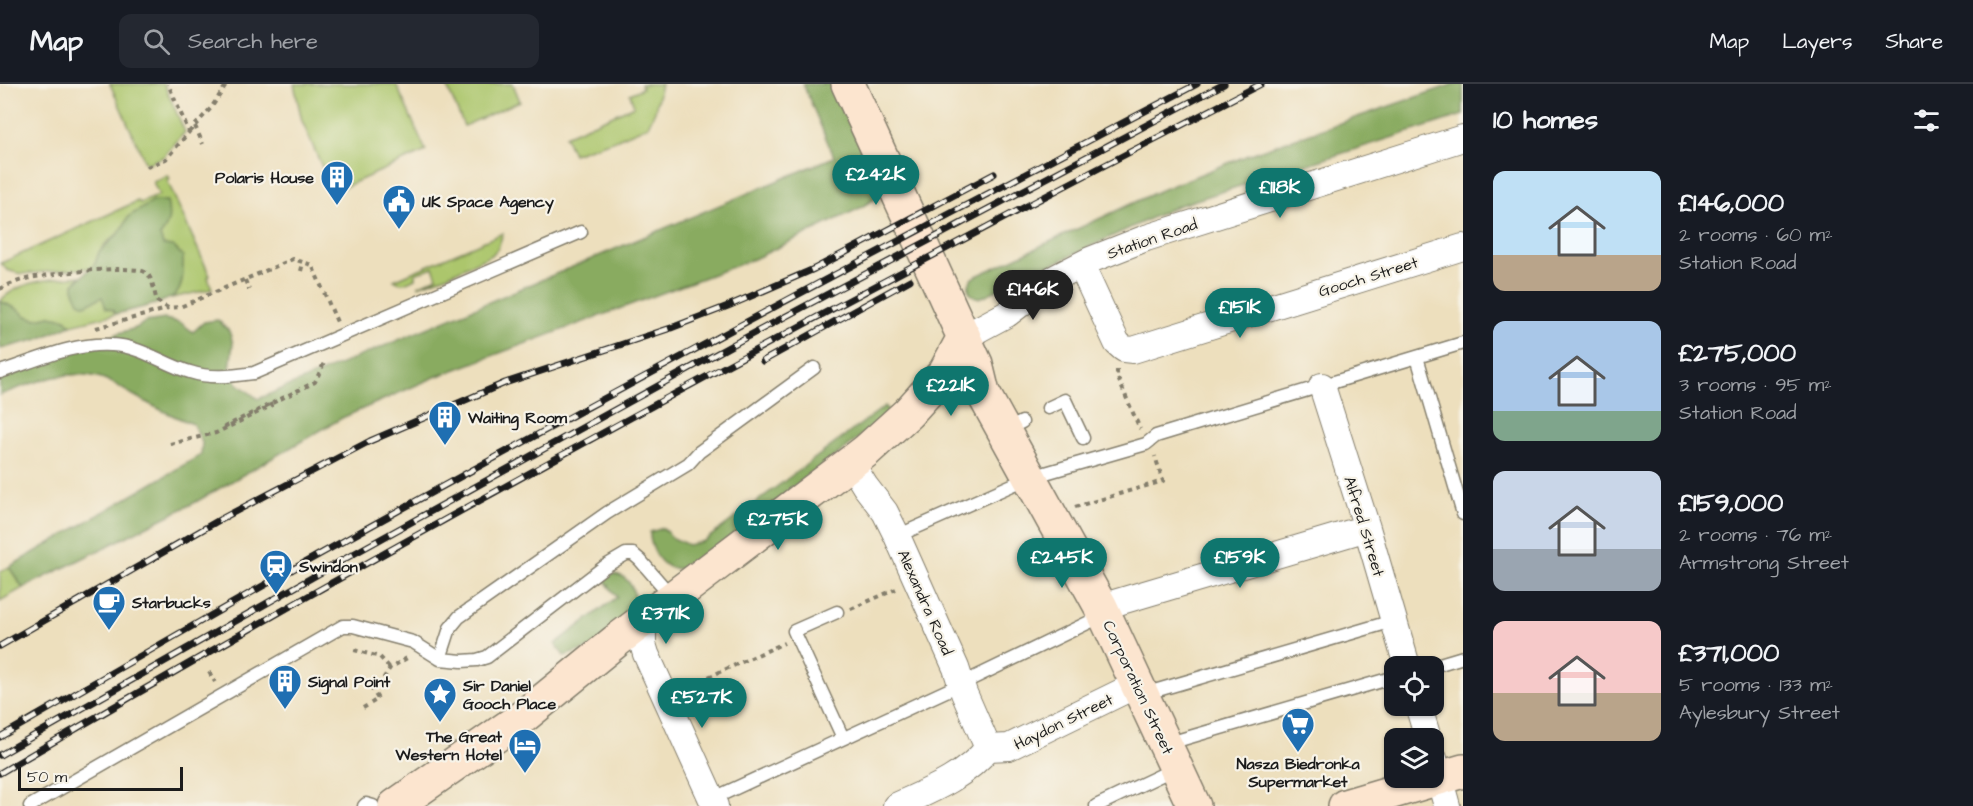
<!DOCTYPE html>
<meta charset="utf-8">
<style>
body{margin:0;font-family:"Architects Daughter",sans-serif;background:#242831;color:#f1f3f6;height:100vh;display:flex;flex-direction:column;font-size:22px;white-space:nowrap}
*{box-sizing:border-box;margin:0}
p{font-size:20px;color:#9ea1a6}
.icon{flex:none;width:33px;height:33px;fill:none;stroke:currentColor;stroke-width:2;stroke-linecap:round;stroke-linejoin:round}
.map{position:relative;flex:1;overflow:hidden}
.sheet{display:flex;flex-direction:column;background:#171b24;width:510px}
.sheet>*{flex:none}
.controls{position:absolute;left:1384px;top:572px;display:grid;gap:12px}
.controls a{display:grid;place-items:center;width:60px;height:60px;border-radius:12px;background:#171b24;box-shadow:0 2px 4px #0004;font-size:30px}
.scale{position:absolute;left:18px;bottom:15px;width:165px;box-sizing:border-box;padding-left:6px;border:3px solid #1c1c1c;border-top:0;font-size:16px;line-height:21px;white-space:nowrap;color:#1c1c1c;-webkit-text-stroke:4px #f7f3e8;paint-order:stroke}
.price{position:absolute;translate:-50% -51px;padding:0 14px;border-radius:21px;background:#0f766e;color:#fff;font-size:20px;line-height:39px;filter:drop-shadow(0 2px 3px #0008)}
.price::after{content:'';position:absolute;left:50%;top:36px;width:18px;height:14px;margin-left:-9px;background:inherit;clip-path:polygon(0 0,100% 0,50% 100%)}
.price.selected{background:#222;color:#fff}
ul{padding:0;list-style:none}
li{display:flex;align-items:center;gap:18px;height:150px;padding:0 30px}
li span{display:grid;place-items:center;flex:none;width:168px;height:120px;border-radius:12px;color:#555}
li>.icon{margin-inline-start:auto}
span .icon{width:72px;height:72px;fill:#fffc;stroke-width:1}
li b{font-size:26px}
h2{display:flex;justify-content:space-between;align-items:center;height:72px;padding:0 30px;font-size:26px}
header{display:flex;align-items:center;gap:36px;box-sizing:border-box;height:84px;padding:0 30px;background:#171b24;border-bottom:2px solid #363941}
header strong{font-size:28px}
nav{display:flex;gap:33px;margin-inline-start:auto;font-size:21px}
.search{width:420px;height:54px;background:#242831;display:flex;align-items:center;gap:15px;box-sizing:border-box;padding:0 21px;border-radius:12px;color:#9ea1a6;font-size:22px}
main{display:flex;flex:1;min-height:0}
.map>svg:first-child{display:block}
.green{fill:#acc66c;stroke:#647144;stroke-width:1.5}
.forest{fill:#89ab60;stroke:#52643e;stroke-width:1.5}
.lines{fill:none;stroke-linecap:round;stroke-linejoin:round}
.lane-casing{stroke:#847e6c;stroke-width:15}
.street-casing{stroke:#847e6c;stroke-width:28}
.secondary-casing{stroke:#847e6c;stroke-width:36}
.path{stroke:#847e6c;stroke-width:4;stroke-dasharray:4.5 4.5;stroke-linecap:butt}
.lane{stroke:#fff;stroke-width:12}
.street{stroke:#fff;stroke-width:26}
.secondary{stroke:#fce5cf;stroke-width:33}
.rail-casing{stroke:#1c1c1c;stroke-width:7}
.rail{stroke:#f7f3e8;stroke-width:4.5;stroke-dasharray:14;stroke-linecap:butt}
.labels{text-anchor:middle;stroke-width:4.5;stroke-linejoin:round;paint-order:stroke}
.poi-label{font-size:16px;font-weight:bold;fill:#1c1c1c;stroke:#f7f3e8;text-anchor:start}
.street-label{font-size:16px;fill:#1c1c1c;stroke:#f7f3e8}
</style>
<header>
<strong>Map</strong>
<div class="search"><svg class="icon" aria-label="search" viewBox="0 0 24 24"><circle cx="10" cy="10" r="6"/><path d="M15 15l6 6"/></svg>Search here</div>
<nav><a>Map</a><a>Layers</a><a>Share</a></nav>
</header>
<main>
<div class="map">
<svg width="1463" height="722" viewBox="0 0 1463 722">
<rect width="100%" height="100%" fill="#f7f3e8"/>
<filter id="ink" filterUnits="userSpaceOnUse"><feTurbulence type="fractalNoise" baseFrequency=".0167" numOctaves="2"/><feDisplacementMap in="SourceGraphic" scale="12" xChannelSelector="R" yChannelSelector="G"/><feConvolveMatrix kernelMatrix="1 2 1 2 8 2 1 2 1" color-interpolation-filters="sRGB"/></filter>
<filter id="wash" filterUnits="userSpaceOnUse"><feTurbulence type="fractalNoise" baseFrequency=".008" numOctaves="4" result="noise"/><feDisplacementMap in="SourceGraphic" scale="24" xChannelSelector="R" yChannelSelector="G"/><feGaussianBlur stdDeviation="1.35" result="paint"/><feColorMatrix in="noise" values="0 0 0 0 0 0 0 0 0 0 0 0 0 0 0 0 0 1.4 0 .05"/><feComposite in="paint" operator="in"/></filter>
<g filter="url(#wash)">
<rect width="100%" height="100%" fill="#eddfbd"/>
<path class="green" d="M110,0H164L185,48L163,73L146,80Z
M294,0H396L426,67L333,108L302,37Z
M446,0H513L520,17L464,42Z
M641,0H661L655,27L648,42L615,56L573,70L565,52L634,22L630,10L642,4Z
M168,91L170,95L167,96L210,192L208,193L212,205L172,214L179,206L160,152L129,132L120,148L106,159L99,168L95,180L90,184L21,190L7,186L1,179L138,117L140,119L159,111L153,98Z
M503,149L498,164L492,171L444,193L418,202L437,193L433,183L415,190V194C407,198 402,202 394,196Z
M80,192L74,200L96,215L102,212L116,230L71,241L66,235L50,232L36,235L26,232L17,225L0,217C19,196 53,195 80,192Z
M9,483L23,504L0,517V488Z"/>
<path class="forest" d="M803,0H837L876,95V114L860,124L754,175L435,293L342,334L194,419L23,504L9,483L201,371L202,358L193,340C172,332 154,323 135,312C123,306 111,296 98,293C66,284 30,300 0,311V293L84,265L119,249L136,244L145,238L165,235L181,239L193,248L204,238L218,236L229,247L233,259L230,285L237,299L258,315L834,73Z
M1454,0H1463V31L1177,122L980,214C967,211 966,205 972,194L1161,106L1261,66Z
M154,117H167C170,132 170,140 160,152L163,161L173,162L183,172C183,183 184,196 179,206C172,220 131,225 116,230L113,226L106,224L102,213L85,221L79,218L74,207V200L95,180L99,168L120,148L129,132Z
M0,217L17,225L26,232L36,235L50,232L66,235L71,241L39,255L0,265Z
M885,322L890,330L691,484C683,485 674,486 667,482C657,477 649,459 650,448L663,444L671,453L688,461L704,457Z
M612,490C632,490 637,513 635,528L597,562L564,572L555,560L617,513L603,494Z"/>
</g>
<g filter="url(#ink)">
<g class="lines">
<defs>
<path id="lane" d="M1417,273L1463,430
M0,288C35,277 74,258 112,261C141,262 163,280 190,288C211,295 232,292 254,289L581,148
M1048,324L1065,316L1083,354
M1004,347L1022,338
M897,452L1028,394L1146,360L1156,352L1463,259
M837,528L794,547L843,654
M440,575L450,544L459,533L607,429L688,380L699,368L814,284
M1433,582L1463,573
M1144,610L1393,537
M1166,660L1395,593
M712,715L961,600L1104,531
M30,722L343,542H353L413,558L440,575L462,577L477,576L487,573L604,483L626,470H633L640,476L673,514
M364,722L366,720L373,722
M1096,722L1176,684"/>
<path id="street" d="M1081,181L1117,259L1124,265L1133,266L1463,163
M964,253L1007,230L1053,195L1090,176L1146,154L1463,54
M1322,302L1367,444L1407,582
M851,379L865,402L885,428L897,452L956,584L964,609L988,664
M1101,523L1367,444
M643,537V560L646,570L715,722
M1418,621L1428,654
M988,664L1009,663L1138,600
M1434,675L1447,722
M896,722C929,707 965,693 988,664"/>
<path id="secondary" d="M848,0L976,280L983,309L1101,523L1194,722
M395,722L524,632L616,557L866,367L908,329L945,288L964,253
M1345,722L1463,687"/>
</defs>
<use href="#lane" class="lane-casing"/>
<use href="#street" class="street-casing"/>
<use href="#secondary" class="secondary-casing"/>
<path class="path" d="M195,42L203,60
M189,48L211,24L227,0
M147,83L166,75L189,48L168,0
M301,187L303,179
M245,196L249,206
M0,205C8,201 17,197 26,195C44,190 131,180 145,188C153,192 154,209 157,217L168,224L180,223L293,175L312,181L337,238
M96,244L167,225
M1117,286V292L1140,345
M224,343L315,298L325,277
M170,360L216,349L271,322L270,319
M1075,423L1163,397L1155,372
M262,473L264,475
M851,525L896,505
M354,566L380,573L390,584
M209,588L215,598
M684,604L784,559
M363,624L378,615L372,605L381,598L390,584L407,574"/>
<use href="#lane" class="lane"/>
<use href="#street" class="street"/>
<use href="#secondary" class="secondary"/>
<defs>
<path id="rail" d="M763,277L910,196
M0,562L221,435L370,357L505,299L671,244L728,222L814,185L994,90
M0,653C87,603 174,552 261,503C570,330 883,164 1197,0
M0,671L348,473L743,255L1224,0
M0,689C413,447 835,220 1261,0"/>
</defs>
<use href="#rail" class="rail-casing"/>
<use href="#rail" class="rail"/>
</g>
</g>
<defs>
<symbol id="building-pin" viewBox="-11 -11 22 30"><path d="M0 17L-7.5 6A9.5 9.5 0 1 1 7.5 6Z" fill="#1f6fb2" stroke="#f7f3e8"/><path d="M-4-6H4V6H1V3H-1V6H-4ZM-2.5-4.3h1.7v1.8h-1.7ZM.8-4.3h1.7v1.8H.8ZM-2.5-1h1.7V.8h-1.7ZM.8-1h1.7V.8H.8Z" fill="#fff"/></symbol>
<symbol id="civic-pin" viewBox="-11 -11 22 30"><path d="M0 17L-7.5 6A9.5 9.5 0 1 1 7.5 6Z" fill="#1f6fb2" stroke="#f7f3e8"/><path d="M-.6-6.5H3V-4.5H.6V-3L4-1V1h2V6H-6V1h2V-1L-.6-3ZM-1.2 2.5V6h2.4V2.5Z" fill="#fff"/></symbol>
<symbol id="station-pin" viewBox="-11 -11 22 30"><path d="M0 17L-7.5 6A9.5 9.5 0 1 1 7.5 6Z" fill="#1f6fb2" stroke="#f7f3e8"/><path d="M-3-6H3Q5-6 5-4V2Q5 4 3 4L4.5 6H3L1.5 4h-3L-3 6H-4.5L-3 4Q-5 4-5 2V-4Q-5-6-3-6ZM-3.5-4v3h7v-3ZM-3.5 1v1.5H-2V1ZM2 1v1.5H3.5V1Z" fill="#fff"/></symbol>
<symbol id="cafe-pin" viewBox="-11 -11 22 30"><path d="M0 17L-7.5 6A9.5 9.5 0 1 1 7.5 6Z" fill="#1f6fb2" stroke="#f7f3e8"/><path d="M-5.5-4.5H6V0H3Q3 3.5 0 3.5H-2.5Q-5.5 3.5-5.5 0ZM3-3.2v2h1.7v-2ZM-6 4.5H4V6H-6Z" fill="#fff"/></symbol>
<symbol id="sight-pin" viewBox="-11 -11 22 30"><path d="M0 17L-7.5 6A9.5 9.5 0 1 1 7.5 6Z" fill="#1f6fb2" stroke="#f7f3e8"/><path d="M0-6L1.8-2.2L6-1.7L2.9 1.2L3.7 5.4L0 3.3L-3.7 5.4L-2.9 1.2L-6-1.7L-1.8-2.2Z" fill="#fff"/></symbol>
<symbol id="supermarket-pin" viewBox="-11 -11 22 30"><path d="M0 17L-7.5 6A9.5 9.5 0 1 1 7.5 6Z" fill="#1f6fb2" stroke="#f7f3e8"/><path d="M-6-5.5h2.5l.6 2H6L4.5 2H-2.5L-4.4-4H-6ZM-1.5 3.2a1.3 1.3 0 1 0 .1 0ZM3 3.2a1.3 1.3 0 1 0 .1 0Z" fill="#fff"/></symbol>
<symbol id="hotel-pin" viewBox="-11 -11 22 30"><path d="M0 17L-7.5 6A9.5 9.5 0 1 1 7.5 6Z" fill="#1f6fb2" stroke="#f7f3e8"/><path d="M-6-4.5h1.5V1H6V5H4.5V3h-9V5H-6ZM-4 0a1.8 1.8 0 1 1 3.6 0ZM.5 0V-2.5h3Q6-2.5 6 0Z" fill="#fff"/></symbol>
</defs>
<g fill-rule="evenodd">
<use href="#building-pin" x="318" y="74" width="38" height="52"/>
<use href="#civic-pin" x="380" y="98" width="38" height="52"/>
<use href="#building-pin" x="426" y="314" width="38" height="52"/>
<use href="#station-pin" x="257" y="463" width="38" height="52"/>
<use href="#cafe-pin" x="90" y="499" width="38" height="52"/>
<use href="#building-pin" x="266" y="578" width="38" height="52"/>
<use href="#sight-pin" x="421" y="591" width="38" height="52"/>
<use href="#supermarket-pin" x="1279" y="621" width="38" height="52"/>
<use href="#hotel-pin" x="506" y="642" width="38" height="52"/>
</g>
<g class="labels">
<g class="poi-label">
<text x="314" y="99" text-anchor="end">Polaris House</text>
<text x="422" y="123">UK Space Agency</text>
<text x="468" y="339">Waiting Room</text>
<text x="299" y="488">Swindon</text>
<text x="132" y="524">Starbucks</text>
<text x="308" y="603">Signal Point</text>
<text x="463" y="607">Sir Daniel<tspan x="463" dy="18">Gooch Place</tspan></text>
<text x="502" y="658" text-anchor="end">The Great<tspan x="502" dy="18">Western Hotel</tspan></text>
<text x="1298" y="685" text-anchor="middle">Nasza Biedronka<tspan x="1298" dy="18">Supermarket</tspan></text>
</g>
<g class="street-label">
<text transform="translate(1152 154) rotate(-19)" y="6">Station Road</text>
<text transform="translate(1368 192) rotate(-17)" y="6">Gooch Street</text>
<text transform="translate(1365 442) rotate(73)" y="6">Alfred Street</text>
<text transform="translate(926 518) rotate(66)" y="6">Alexandra Road</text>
<text transform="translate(1139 603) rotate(65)" y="6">Corporation Street</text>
<text transform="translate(1063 637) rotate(-26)" y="6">Haydon Street</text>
</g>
</g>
</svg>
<div class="controls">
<a><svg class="icon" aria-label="locate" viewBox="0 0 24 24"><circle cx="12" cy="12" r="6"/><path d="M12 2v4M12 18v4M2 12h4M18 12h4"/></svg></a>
<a><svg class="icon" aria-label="layers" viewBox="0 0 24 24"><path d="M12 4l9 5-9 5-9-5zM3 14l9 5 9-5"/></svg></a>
</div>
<div class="scale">50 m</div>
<b class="price" style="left:876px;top:122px">£242K</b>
<b class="price" style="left:1280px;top:135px">£118K</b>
<b class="price selected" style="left:1033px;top:237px">£146K</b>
<b class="price" style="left:1240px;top:255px">£151K</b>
<b class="price" style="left:951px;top:333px">£221K</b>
<b class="price" style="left:778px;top:467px">£275K</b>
<b class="price" style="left:1062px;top:505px">£245K</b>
<b class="price" style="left:1240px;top:505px">£159K</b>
<b class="price" style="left:666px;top:561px">£371K</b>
<b class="price" style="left:702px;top:645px">£527K</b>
</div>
<section class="sheet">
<h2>10 homes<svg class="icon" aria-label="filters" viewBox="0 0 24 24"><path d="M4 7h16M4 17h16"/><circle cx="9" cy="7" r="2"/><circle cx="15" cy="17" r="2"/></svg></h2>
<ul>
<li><span style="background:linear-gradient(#bfe0f5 70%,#b9a48a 0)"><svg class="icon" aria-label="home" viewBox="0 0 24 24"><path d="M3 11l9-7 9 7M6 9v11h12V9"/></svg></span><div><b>£146,000</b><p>2 rooms · 60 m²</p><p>Station Road</p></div></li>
<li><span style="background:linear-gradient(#a9c7e8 75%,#7fa58c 0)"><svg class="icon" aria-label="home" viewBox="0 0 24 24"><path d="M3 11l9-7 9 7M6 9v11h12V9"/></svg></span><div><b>£275,000</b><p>3 rooms · 95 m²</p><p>Station Road</p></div></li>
<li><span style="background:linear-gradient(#c9d6e8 65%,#9aa5b1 0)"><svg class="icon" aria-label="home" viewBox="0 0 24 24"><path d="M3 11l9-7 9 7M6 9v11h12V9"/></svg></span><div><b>£159,000</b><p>2 rooms · 76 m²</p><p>Armstrong Street</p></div></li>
<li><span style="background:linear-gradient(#f6c9c9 60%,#b9a48a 0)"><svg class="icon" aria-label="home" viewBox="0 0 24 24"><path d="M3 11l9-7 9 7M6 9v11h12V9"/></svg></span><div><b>£371,000</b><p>5 rooms · 133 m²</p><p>Aylesbury Street</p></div></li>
</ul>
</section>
</main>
